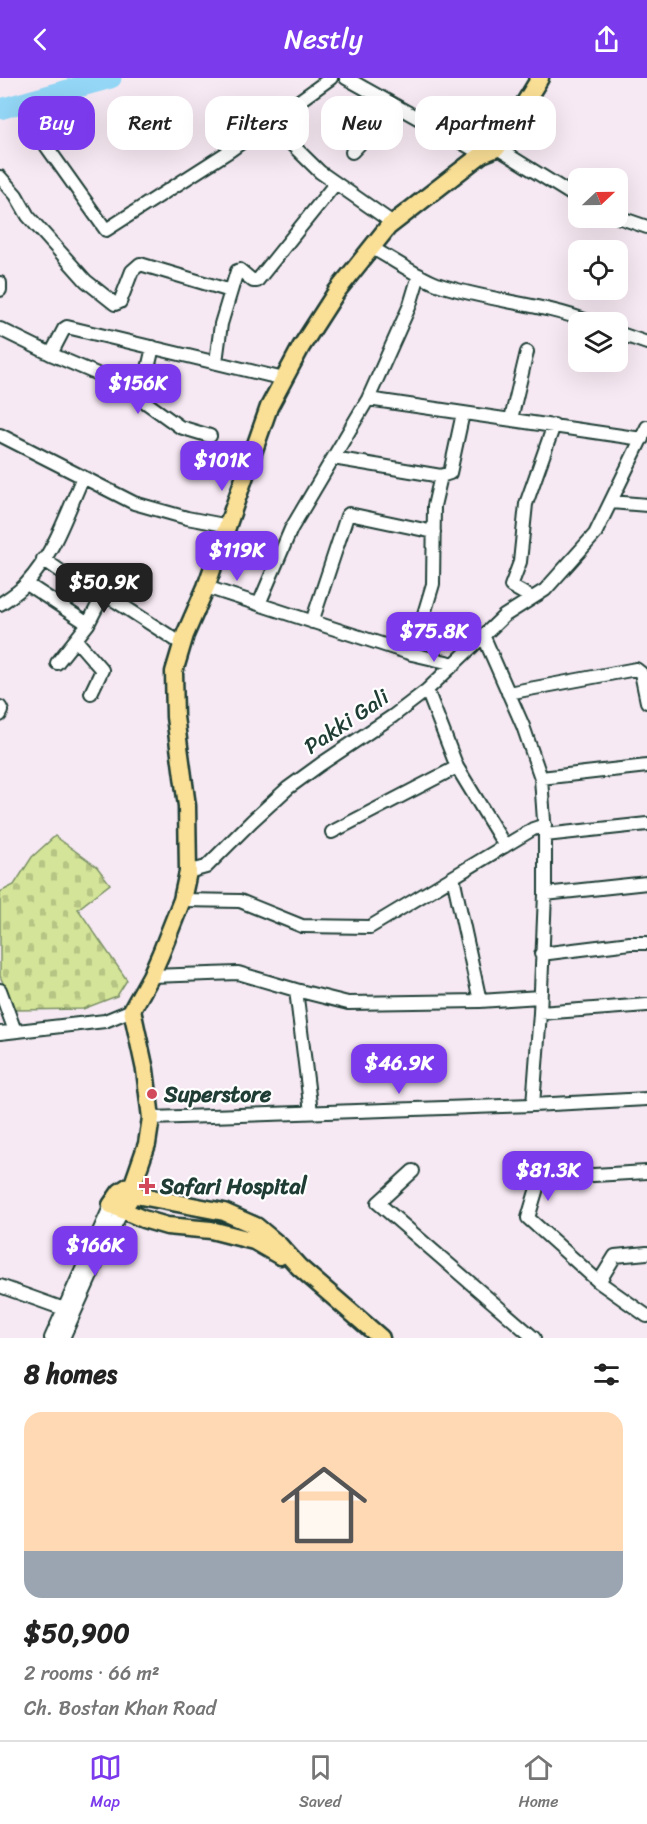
<!DOCTYPE html>
<meta charset="utf-8">
<style>
body{margin:0;font-family:Sriracha,sans-serif;background:#f6f6f6;color:#222;height:100vh;display:flex;flex-direction:column;font-size:22px;white-space:nowrap}
*{box-sizing:border-box;margin:0}
p{font-size:20px;color:#767676}
.icon{flex:none;width:33px;height:33px;fill:none;stroke:currentColor;stroke-width:2;stroke-linecap:round;stroke-linejoin:round}
.map{position:relative;height:1260px;overflow:hidden}
.panel{display:flex;flex-direction:column;background:#fff;flex:1}
.panel>*{flex:none}
.banner{position:absolute;left:18px;top:18px;width:612px;height:54px;display:flex;gap:12px}
.needle{width:39px;rotate:68deg}
.tools{position:absolute;left:568px;top:90px;display:grid;gap:12px}
.tools a{display:grid;place-items:center;width:60px;height:60px;border-radius:12px;background:#fff;box-shadow:0 6px 24px #0002;font-size:30px}
.price{position:absolute;translate:-50% -51px;padding:0 14px;border-radius:12px;background:#7c3aed;color:#fff;font-size:20px;line-height:39px;filter:drop-shadow(0 2px 3px #0008)}
.price::after{content:'';position:absolute;left:50%;top:36px;width:18px;height:14px;margin-left:-9px;background:inherit;clip-path:polygon(0 0,100% 0,50% 100%)}
.price.current{background:#222;color:#fff}
ul{padding:0;list-style:none}
li{display:grid;align-content:center;gap:12px;height:318px;padding:0 24px}
li+li{border-top:2px solid #e0e0e0}
li span{display:grid;place-items:center;height:186px;border-radius:18px;color:#555}
li>.icon{margin-inline-start:auto}
span .icon{width:108px;height:108px;fill:#fffc;stroke-width:1}
li b{font-size:26px}
h2{display:flex;justify-content:space-between;align-items:center;height:72px;padding:0 24px;font-size:26px}
.chip{padding:0 21px;border-radius:18px;background:#fff;box-shadow:0 6px 24px #0002;font-size:21px;line-height:54px}
.chip.current{background:#7c3aed;color:#fff}
header{display:flex;justify-content:space-between;align-items:center;height:78px;padding:0 24px;background:#7c3aed;color:#fff;font-size:27px;font-weight:600}
.tab-bar{display:flex;justify-content:space-around;align-items:center;height:84px;border-top:2px solid #e0e0e0;background:#fff;font-size:16px;color:#767676}
.tab-bar a{display:grid;justify-items:center;gap:3px}
.tab-bar .current{color:#7c3aed}
.map>svg:first-child{display:block}
.cemetery{fill:url(#cemetery-stones);stroke:#7a9066;stroke-width:1.5}
.lines{fill:none;stroke-linecap:round;stroke-linejoin:round}
.river{stroke:#93d6f5;stroke-width:21}
.minor-casing{stroke:#1f3d34;stroke-width:16}
.major-casing{stroke:#1f3d34;stroke-width:21}
.minor{stroke:#fff;stroke-width:12}
.major{stroke:#fadf96;stroke-width:16}
.poi-dot{fill:#d1495b;stroke:#fff;stroke-width:2}
.labels{text-anchor:middle;stroke-width:4.5;stroke-linejoin:round;paint-order:stroke}
.street-label{font-size:22px;fill:#1f3d34;stroke:#fff}
.poi-label{font-size:22px;font-weight:bold;fill:#1f3d34;stroke:#fff;text-anchor:start}
</style>
<header><svg class="icon" aria-label="back" viewBox="0 0 24 24"><path d="M15 5l-7 7 7 7"/></svg>Nestly<svg class="icon" aria-label="share" viewBox="0 0 24 24"><path d="M12 15V3M7 8l5-5 5 5M5 13v7h14v-7"/></svg></header>
<div class="map">
<svg width="647" height="1260" viewBox="0 0 647 1260">
<defs>
<pattern id="cemetery-stones" width="16" height="16" patternUnits="userSpaceOnUse" patternTransform="scale(1.5)"><rect width="16" height="16" fill="#d4e498"/><path d="M2 7V4a2 2 0 0 1 4 0v3zM10 15v-3a2 2 0 0 1 4 0v3z" fill="#b6c484"/></pattern>
</defs>
<rect width="100%" height="100%" fill="#f7e9f3"/>
<filter id="ink" filterUnits="userSpaceOnUse"><feTurbulence type="fractalNoise" baseFrequency=".0167" numOctaves="2"/><feDisplacementMap in="SourceGraphic" scale="12" xChannelSelector="R" yChannelSelector="G"/><feConvolveMatrix kernelMatrix="1 2 1 2 8 2 1 2 1" color-interpolation-filters="sRGB"/></filter>
<g filter="url(#ink)">
<path class="cemetery" d="M55,758L97,789L110,806L78,831L127,902L117,918L83,931L15,932L0,898V814L14,807L32,779Z"/>
<g class="lines">
<path class="river" d="M0,31L111,0"/>
<defs>
<path id="minor" d="M346,0L482,76
M270,45L320,94L393,145
M37,55L106,152L231,72L331,0
M497,70L579,121
M352,74L396,28
M0,99L16,117L28,138L86,203L115,226L120,224L132,193L140,186L231,213
M618,139L647,149
M372,170C391,180 418,199 437,206C487,223 541,225 590,244
M0,205V212
M0,251L53,277L102,298
M618,255L647,265
M153,269L141,321L180,349L210,358
M51,276L64,251L67,249L284,301
M216,284L221,246L237,193L240,192L253,203H257L335,106
M368,321L642,361
M511,341L527,274
M0,357L134,425L187,440L229,448
M333,380L441,398L450,395L463,335
M611,424L647,427
M43,481L101,521H112L117,524L182,566
M27,506L88,546
M206,509L412,576L455,586
M532,520L511,508L520,484L526,426L554,347
M0,526C9,520 19,514 26,506C54,476 67,435 83,399
M259,526L291,451L368,321L410,227L419,197
M312,544L347,438L349,436L434,454
M483,557L523,648L541,700L545,757V816L540,935L533,1027
M76,562L102,592L91,615
M412,576L433,506L434,428L441,398
M57,585L88,546L101,521
M427,612L457,689L505,768
M508,615L636,591L641,595L647,624
M0,629L2,633L0,637
M541,700L647,688
M332,754L457,689
M545,757L647,746
M188,794L206,789L252,743L288,710L321,686L393,638L427,612L504,538L545,512L595,456L647,349
M453,799L480,923
M545,816L647,805
M182,822L240,823L302,848L370,849L533,751L545,747
M541,876L630,865H647
M151,898L238,895L296,912L348,925L480,923L540,919
M0,912L15,953
M296,912L311,1034
M540,935L647,927
M0,955L105,943L132,932
M151,1040L533,1027L647,1021
M413,1093L378,1125L534,1260
M647,1094L540,1100L528,1140L599,1204L647,1238
M599,1204L615,1178L647,1175
M0,1208L64,1231
M51,1260L111,1127
M63,1260L105,1167L123,1131"/>
<path id="major" d="M129,1108L120,1114L111,1127L143,1141L167,1148L211,1152L254,1163L280,1178
M120,1114L224,1134L256,1148L280,1168L299,1189L381,1260
M123,1131L133,1116V1106L147,1066L151,1040L145,992L132,932L151,898L161,875L182,822L188,794L187,728L175,639L174,594L185,557L206,509L269,329L301,269L337,213L388,149L482,76L497,70L540,0"/>
</defs>
<use href="#minor" class="minor-casing"/>
<use href="#major" class="major-casing"/>
<use href="#minor" class="minor"/>
<use href="#major" class="major"/>
</g>
</g>
<g class="poi-dot">
<circle cx="152" cy="1016" r="6"/>
<path d="M144 1099h6v6h6v6h-6v6h-6v-6h-6v-6h6z"/>
</g>
<g class="labels">
<g class="street-label">
<text transform="translate(346 643) rotate(-34)" y="8">Pakki Gali</text>
</g>
<g class="poi-label">
<text x="164" y="1024">Superstore</text>
<text x="160" y="1116">Safari Hospital</text>
</g>
</g>
</svg>
<div class="tools">
<a><svg class="needle" viewBox="-14 -14 28 28"><path d="M0-13l5 13h-10z" fill="#e53935"/><path d="M0 13l5-13h-10z" fill="#767676"/></svg></a>
<a><svg class="icon" aria-label="locate" viewBox="0 0 24 24"><circle cx="12" cy="12" r="6"/><path d="M12 2v4M12 18v4M2 12h4M18 12h4"/></svg></a>
<a><svg class="icon" aria-label="layers" viewBox="0 0 24 24"><path d="M12 4l9 5-9 5-9-5zM3 14l9 5 9-5"/></svg></a>
</div>
<b class="price" style="left:138px;top:337px">$156K</b>
<b class="price" style="left:222px;top:414px">$101K</b>
<b class="price" style="left:237px;top:504px">$119K</b>
<b class="price current" style="left:104px;top:536px">$50.9K</b>
<b class="price" style="left:434px;top:585px">$75.8K</b>
<b class="price" style="left:399px;top:1017px">$46.9K</b>
<b class="price" style="left:548px;top:1124px">$81.3K</b>
<b class="price" style="left:95px;top:1199px">$166K</b>
<div class="banner">
<a class="chip current">Buy</a>
<a class="chip">Rent</a>
<a class="chip">Filters</a>
<a class="chip">New</a>
<a class="chip">Apartment</a>
</div>
</div>
<section class="panel">
<h2>8 homes<svg class="icon" aria-label="filters" viewBox="0 0 24 24"><path d="M4 7h16M4 17h16"/><circle cx="9" cy="7" r="2"/><circle cx="15" cy="17" r="2"/></svg></h2>
<ul>
<li><span style="background:linear-gradient(#ffd9b3 75%,#9aa5b1 0)"><svg class="icon" aria-label="home" viewBox="0 0 24 24"><path d="M3 11l9-7 9 7M6 9v11h12V9"/></svg></span><div><b>$50,900</b><p>2 rooms · 66 m²</p><p>Ch. Bostan Khan Road</p></div></li>
</ul>
</section>
<nav class="tab-bar">
<a class="current"><svg class="icon" aria-label="map" viewBox="0 0 24 24"><path d="M3 6l6-2 6 2 6-2v14l-6 2-6-2-6 2zM9 4v14M15 6v14"/></svg>Map</a>
<a><svg class="icon" aria-label="saved" viewBox="0 0 24 24"><path d="M7 4h10v16l-5-4-5 4z"/></svg>Saved</a>
<a><svg class="icon" aria-label="home" viewBox="0 0 24 24"><path d="M3 11l9-7 9 7M6 9v11h12V9"/></svg>Home</a>
</nav>
